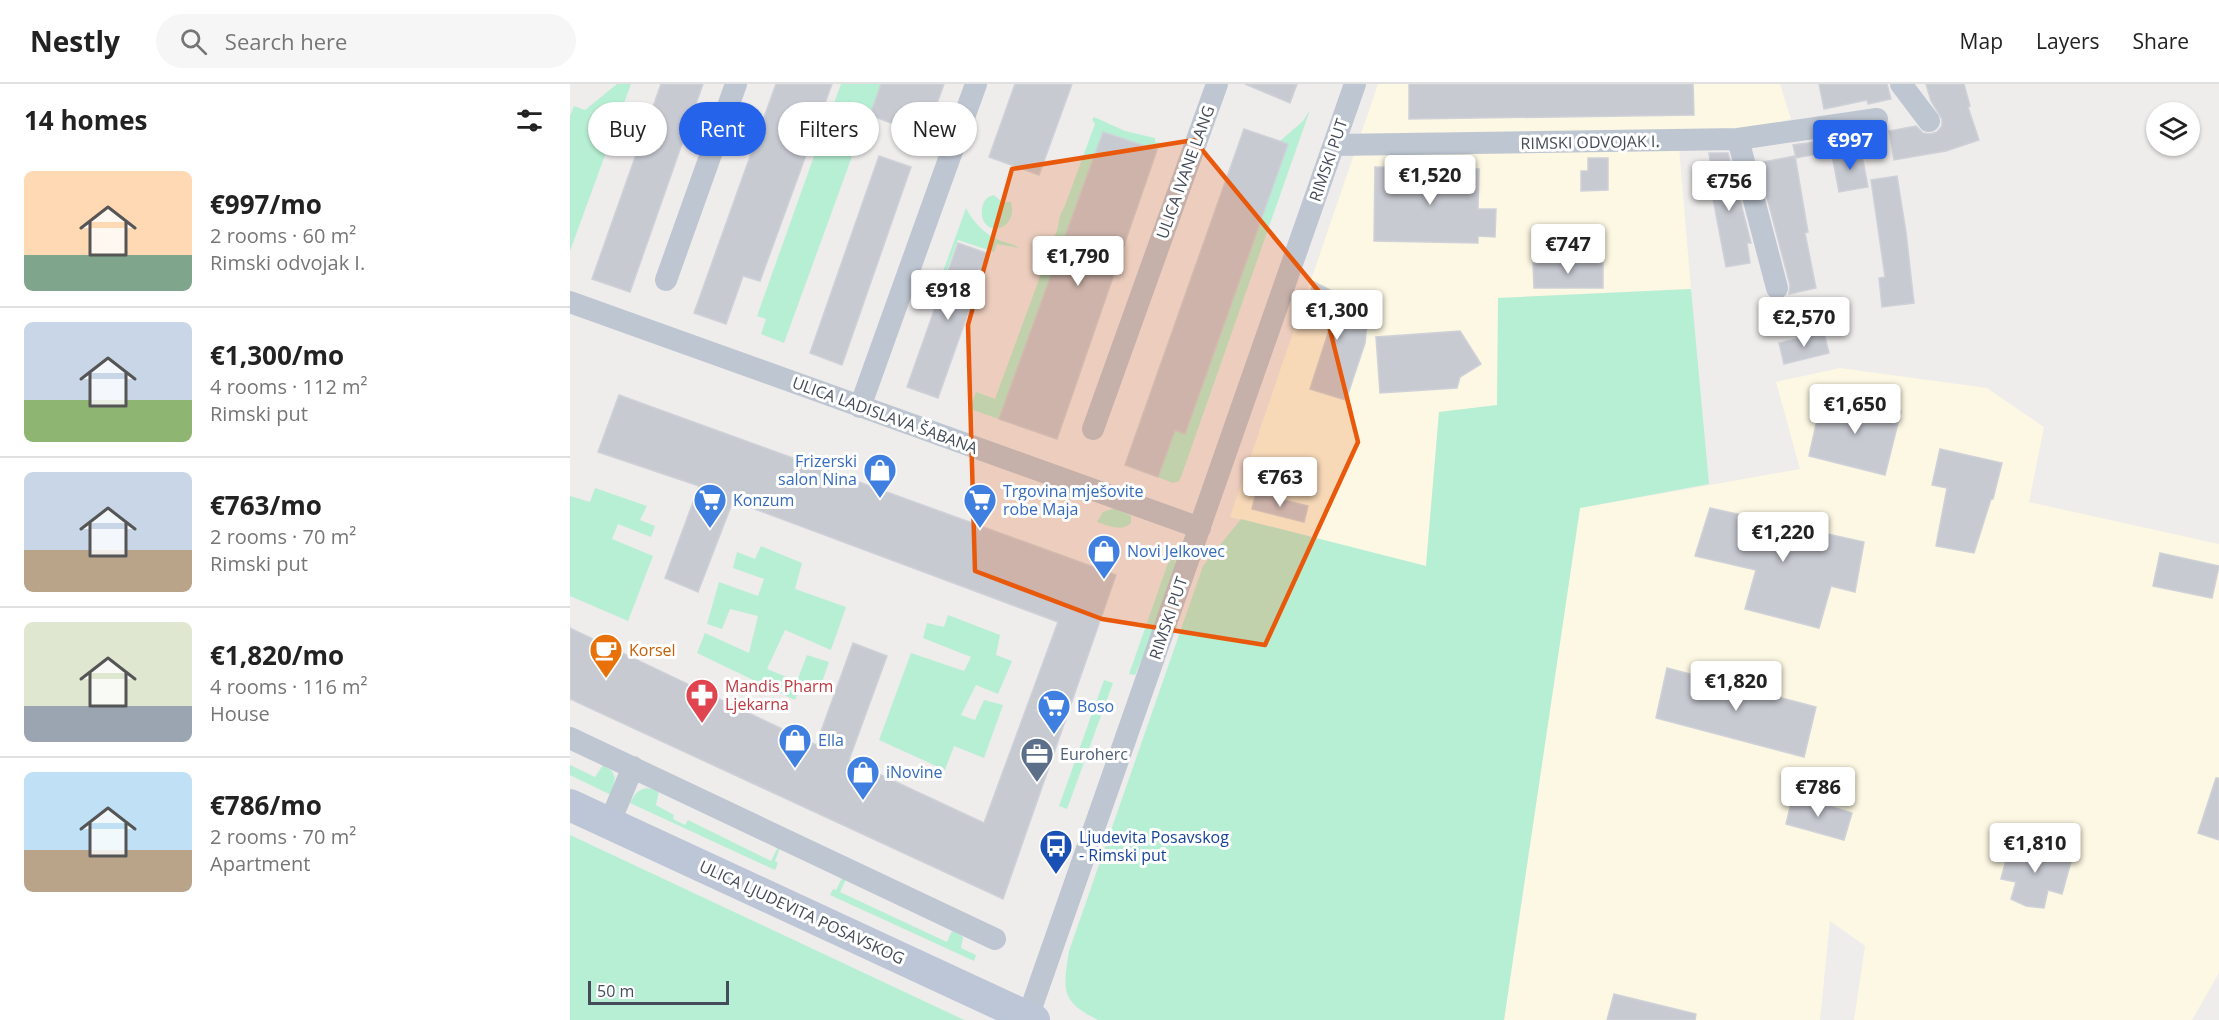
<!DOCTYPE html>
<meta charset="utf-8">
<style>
body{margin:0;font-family:"Open Sans",sans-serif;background:#f6f6f6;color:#222;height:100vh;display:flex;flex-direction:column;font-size:22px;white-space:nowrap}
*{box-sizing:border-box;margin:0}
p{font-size:20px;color:#767676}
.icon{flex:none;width:33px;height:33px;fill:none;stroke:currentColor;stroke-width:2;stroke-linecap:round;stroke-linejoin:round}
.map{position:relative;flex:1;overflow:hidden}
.side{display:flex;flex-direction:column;background:#fff;width:570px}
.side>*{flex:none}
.hud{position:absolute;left:18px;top:18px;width:570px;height:54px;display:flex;gap:12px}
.fabs{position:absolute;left:1576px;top:18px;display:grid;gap:12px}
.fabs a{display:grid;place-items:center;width:54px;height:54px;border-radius:50%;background:#fff;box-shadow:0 2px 4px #0004;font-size:30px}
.scale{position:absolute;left:18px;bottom:15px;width:141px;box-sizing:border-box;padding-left:6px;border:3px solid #444c59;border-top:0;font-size:16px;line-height:21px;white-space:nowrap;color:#444c59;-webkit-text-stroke:4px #fff;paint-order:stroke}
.price{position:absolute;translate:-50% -51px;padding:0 14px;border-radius:6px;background:#fff;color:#222;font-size:20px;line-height:39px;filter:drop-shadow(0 2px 3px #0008)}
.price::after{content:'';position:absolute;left:50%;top:36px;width:18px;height:14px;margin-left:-9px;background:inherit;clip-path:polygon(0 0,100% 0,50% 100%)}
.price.current{background:#2563eb;color:#fff}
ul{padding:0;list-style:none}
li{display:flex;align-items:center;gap:18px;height:150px;padding:0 24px}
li+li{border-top:2px solid #e0e0e0}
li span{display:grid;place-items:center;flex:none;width:168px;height:120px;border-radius:9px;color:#555}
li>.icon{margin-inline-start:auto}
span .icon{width:72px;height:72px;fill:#fffc;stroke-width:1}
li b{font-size:26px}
h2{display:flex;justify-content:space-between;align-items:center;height:72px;padding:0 24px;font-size:26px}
.tag{padding:0 21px;border-radius:27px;background:#fff;box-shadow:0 2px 4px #0004;font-size:21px;line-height:54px}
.tag.current{background:#2563eb;color:#fff}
header{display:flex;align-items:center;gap:36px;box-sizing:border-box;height:84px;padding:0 30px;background:#fff;border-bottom:2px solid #e0e0e0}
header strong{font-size:28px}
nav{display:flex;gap:33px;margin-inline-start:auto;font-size:21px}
.search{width:420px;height:54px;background:#f6f6f6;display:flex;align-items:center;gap:15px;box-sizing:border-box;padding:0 21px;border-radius:33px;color:#767676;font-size:22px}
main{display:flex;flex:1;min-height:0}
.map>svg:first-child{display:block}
.commercial{fill:#fcf8e3}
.green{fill:#b7efd4}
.building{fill:#c8cad2;stroke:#cfd1d8;stroke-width:1.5}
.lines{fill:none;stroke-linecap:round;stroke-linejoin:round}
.street{stroke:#bec6d2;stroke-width:22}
.secondary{stroke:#bdc6d6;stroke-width:32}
.marked{fill:#e8590c;fill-opacity:0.2;stroke:#e8590c;stroke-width:4.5;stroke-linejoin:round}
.labels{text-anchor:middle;stroke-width:6;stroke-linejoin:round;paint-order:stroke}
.street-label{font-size:16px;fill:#444c59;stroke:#fff}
.shop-label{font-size:16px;fill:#366cbe;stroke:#fff;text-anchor:start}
.food-label{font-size:16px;fill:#c56008;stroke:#fff;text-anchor:start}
.health-label{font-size:16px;fill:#be3a42;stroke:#fff;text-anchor:start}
.service-label{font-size:16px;fill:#4e5e75;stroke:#fff;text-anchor:start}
.transit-label{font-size:16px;fill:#164399;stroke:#fff;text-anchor:start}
</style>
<header>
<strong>Nestly</strong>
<div class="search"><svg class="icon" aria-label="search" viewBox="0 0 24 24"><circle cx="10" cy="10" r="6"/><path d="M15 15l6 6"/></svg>Search here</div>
<nav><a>Map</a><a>Layers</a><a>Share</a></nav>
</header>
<main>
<section class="side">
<h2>14 homes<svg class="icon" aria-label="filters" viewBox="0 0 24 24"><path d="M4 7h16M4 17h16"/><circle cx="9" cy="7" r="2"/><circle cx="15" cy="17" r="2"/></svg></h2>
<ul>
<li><span style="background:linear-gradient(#ffd9b3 70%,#7fa58c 0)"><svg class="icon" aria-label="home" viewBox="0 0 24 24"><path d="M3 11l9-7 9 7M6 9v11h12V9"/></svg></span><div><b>€997/mo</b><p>2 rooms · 60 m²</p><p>Rimski odvojak I.</p></div></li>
<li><span style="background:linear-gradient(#c9d6e8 65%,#8fb573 0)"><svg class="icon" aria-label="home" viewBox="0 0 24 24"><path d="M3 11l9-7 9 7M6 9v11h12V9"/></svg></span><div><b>€1,300/mo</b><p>4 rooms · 112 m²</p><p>Rimski put</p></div></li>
<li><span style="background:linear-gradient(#c9d6e8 65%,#b9a48a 0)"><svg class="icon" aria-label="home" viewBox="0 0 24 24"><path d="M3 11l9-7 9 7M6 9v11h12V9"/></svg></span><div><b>€763/mo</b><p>2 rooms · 70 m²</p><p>Rimski put</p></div></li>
<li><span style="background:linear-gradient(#dfe7d0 70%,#9aa5b1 0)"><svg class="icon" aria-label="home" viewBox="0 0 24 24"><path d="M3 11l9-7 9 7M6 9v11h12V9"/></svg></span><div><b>€1,820/mo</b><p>4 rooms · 116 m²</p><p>House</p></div></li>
<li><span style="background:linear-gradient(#bfe0f5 65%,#b9a48a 0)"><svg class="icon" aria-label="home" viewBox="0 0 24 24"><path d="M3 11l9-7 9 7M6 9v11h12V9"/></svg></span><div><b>€786/mo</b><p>2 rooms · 70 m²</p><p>Apartment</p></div></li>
</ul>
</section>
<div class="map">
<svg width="1649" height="936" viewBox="0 0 1649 936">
<rect width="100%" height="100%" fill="#efecec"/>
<path class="commercial" d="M808,0H1210L1221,35L1109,63L1121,205L929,214L927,321L869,329L856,482L660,433Z
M1270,284L1417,304L1474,343L1459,418L1649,460V889L1622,936H1284L1295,862L1260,837L1250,936H934L1010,424L1230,385L1206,298Z"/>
<path class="green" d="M47,0H61L0,167V32L4,22L15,26Z
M271,0H311L300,31L264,19Z
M740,26L611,393L609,397L603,399L588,393L605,346L615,349L718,60L710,57L733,37Z
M258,33L292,45L214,259L191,250L196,235L187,232Z
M524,33L555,47L585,54V58L592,59L587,66L533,48L429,335L400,325L406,308L425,315L482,160H477C493,148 485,136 494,124L525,40L522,36Z
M424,111L432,118H441C449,149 408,155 412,124C414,116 416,113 424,111Z
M396,124C403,138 415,151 431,157C437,159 444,160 449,164L427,160L424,168L388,156L365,219L362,218Z
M1121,205L1139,400L1010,424L934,936H528C490,917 493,906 499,867L633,482L671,435L856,482L869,328L927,321L928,214Z
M25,404L77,422L70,436L85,442L81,453L48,440L42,455L83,472L58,537L0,512V412L20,418Z
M545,424L561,432V439C551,448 540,442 527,438L533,428Z
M191,462L232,479L225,505L276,523L261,566L215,546L197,585L227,597L237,571L259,578L249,607L231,601L225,616L127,569L135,549L179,569L188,532L160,525L152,545L137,540L149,498L188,512L194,495L163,484L167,468L185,475Z
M604,473H606C602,510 580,557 565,591L559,590L598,479Z
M378,531L430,551L426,571L442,577L428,610L406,601L391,631L405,636L414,616L433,621L414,674L384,662L375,686L309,656L341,569L394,587L401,573L353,554L357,539L374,543Z
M534,596L543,599L497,725L489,722Z
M0,681L25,693L33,681L42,687L45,694L41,711L0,691Z
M77,704L89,707L86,721L104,731L103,735L115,741L118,736L201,777L208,763L210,764L205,777L208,779L205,786L60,719C65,710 67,706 77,704Z
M0,751L390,934L395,936H0Z
M272,794L276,795L270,808L377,858L382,847L390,850L393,853L391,864L406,871L404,877L260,811L263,805L266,806Z"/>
<path class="building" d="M91,0H133L60,208L22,195Z
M206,0H262L190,197L173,192L156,240L124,229Z
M311,0H374L355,52L300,31Z
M445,0H502L469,91L419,73Z
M675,0H727L720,19Z
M839,0H1123L1124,31L839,35Z
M1249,0H1317L1321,15L1298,20L1297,16L1254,25Z
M1356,0H1394L1400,22L1398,23L1409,56L1376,67L1324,76L1319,47L1346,42L1353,49L1360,50L1367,48L1372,42V35L1361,17Z
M674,45L718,60L615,350L605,346L588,393L555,381Z
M533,48L587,66L487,355L429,335Z
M1245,58L1247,70L1226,74L1223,61Z
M1291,66L1298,103L1269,108L1262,71Z
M1139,69H1158L1181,159H1177L1180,179L1156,183L1140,99L1143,98Z
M309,72L341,83L272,281L240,269Z
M1225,72L1238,148L1235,149L1246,204L1219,210L1220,201L1188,79Z
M1018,74H1038V106L1011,107V87H1018Z
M805,83L909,85L908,125H926L925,153L908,152V159L804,157Z
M1327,92L1336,148L1344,219L1312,223L1309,194L1315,193L1301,96Z
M388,159L419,170L368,314L337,303Z
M963,179H1033V204H964Z
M744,198L772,212L798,231L795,259L776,316L740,305L762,237L733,228Z
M890,247L911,280L890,293L887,304L810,309L806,253Z
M1254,249L1259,269L1214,280L1209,259Z
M49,311L546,491L433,815L0,615V544L246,661L283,559L317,572L279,676L414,739L488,538L163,417L128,508L95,494L129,402L28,368Z
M1252,313L1331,327L1315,391L1239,372Z
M1370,365L1432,379L1423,415H1421L1404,469L1366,462L1377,404L1362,401Z
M686,409L738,422L734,438L682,425Z
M1140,424L1294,458L1285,508L1261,502L1249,544L1175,525L1186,486L1125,472Z
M1590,469L1649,482L1642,514L1583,502Z
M1097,584L1246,623L1234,673L1086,634Z
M1646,694H1649V756L1628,749Z
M1223,711L1282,729L1274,756L1216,740Z
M1441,757L1502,774L1492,810L1478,806L1474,824L1456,822L1441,815L1446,798L1431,795Z
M1044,910L1126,930L1125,936H1037Z"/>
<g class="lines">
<path class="street" d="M1331,0L1359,37
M1168,55L1207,204
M764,61L1168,55L1307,35
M96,196L166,0
M0,218L630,444
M290,323L406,0
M523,345L647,0
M0,654L425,855
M39,740L63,683
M458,933L785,0"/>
<path class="secondary" d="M0,721L464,936"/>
</g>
<path class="marked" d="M624,56L751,210L788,358L695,561L532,535L405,487L398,241L442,85Z"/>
<defs>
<symbol id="shop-pin" viewBox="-11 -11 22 30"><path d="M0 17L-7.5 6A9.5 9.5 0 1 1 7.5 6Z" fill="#3f7fe0" stroke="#fff"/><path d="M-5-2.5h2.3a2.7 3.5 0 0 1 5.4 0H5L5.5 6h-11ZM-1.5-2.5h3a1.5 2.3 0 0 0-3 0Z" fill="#fff"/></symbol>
<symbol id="supermarket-pin" viewBox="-11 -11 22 30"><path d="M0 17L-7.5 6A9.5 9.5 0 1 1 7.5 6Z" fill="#3f7fe0" stroke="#fff"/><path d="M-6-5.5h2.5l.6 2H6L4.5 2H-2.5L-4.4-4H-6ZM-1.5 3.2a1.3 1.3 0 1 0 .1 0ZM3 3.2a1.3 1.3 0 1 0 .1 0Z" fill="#fff"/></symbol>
<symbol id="cafe-pin" viewBox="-11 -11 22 30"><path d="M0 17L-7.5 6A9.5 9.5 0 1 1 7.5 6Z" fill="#e8710a" stroke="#fff"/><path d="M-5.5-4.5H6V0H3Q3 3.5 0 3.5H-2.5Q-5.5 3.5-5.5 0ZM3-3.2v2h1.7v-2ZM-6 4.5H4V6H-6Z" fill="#fff"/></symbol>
<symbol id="pharmacy-pin" viewBox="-11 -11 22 30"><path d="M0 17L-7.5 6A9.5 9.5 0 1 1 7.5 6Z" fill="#e0444e" stroke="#fff"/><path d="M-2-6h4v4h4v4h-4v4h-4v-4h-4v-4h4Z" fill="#fff"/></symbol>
<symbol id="office-pin" viewBox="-11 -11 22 30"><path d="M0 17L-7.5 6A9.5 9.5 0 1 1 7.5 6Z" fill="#5c6f8a" stroke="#fff"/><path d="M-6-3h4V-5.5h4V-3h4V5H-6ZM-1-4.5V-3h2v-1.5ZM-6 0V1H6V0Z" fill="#fff"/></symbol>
<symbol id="bus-pin" viewBox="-11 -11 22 30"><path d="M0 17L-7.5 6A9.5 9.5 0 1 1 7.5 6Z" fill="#1a4fb4" stroke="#fff"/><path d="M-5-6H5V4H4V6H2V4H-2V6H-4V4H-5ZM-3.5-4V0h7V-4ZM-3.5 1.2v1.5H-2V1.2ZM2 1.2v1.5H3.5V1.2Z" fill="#fff"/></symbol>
</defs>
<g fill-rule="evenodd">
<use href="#shop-pin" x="291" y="367" width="38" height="52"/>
<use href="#supermarket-pin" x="121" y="397" width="38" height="52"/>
<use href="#supermarket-pin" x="391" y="397" width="38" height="52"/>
<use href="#shop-pin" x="515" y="448" width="38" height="52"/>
<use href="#cafe-pin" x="17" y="547" width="38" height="52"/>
<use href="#pharmacy-pin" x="113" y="592" width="38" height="52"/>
<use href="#supermarket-pin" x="465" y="603" width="38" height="52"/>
<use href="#shop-pin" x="206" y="637" width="38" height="52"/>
<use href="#office-pin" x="448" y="651" width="38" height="52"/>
<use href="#shop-pin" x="274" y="669" width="38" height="52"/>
<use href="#bus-pin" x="467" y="743" width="38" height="52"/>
</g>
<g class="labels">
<g class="street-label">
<text transform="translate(1020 58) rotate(-1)" y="6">RIMSKI ODVOJAK I.</text>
<text transform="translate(758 76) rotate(-71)" y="6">RIMSKI PUT</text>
<text transform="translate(615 88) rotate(-70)" y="6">ULICA IVANE LANG</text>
<text transform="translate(315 331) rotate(20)" y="6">ULICA LADISLAVA ŠABANA</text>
<text transform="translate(598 534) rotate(-71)" y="6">RIMSKI PUT</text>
<text transform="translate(232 828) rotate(25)" y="6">ULICA LJUDEVITA POSAVSKOG</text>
</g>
<g class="shop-label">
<text x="287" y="383" text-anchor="end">Frizerski<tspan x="287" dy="18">salon Nina</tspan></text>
<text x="433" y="413">Trgovina mješovite<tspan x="433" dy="18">robe Maja</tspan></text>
<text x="163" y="422">Konzum</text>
<text x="557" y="473">Novi Jelkovec</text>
<text x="507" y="628">Boso</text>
<text x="248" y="662">Ella</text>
<text x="316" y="694">iNovine</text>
</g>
<g class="food-label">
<text x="59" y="572">Korsel</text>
</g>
<g class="health-label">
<text x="155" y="608">Mandis Pharm<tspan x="155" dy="18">Ljekarna</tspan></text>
</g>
<g class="service-label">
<text x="490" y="676">Euroherc</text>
</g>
<g class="transit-label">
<text x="509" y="759">Ljudevita Posavskog<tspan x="509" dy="18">- Rimski put</tspan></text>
</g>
</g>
</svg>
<div class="fabs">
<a><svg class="icon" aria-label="layers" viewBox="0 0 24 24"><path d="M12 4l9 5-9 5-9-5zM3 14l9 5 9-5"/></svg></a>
</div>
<div class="scale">50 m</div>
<b class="price current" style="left:1280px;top:87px">€997</b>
<b class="price" style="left:860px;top:122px">€1,520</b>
<b class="price" style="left:1159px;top:128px">€756</b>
<b class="price" style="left:998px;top:191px">€747</b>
<b class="price" style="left:508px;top:203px">€1,790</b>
<b class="price" style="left:378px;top:237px">€918</b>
<b class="price" style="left:767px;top:257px">€1,300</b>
<b class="price" style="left:1234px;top:264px">€2,570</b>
<b class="price" style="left:1285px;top:351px">€1,650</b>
<b class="price" style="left:710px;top:424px">€763</b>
<b class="price" style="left:1213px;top:479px">€1,220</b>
<b class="price" style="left:1166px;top:628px">€1,820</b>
<b class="price" style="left:1248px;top:734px">€786</b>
<b class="price" style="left:1465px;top:790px">€1,810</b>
<div class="hud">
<a class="tag">Buy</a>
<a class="tag current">Rent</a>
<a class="tag">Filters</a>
<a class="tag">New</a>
</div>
</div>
</main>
